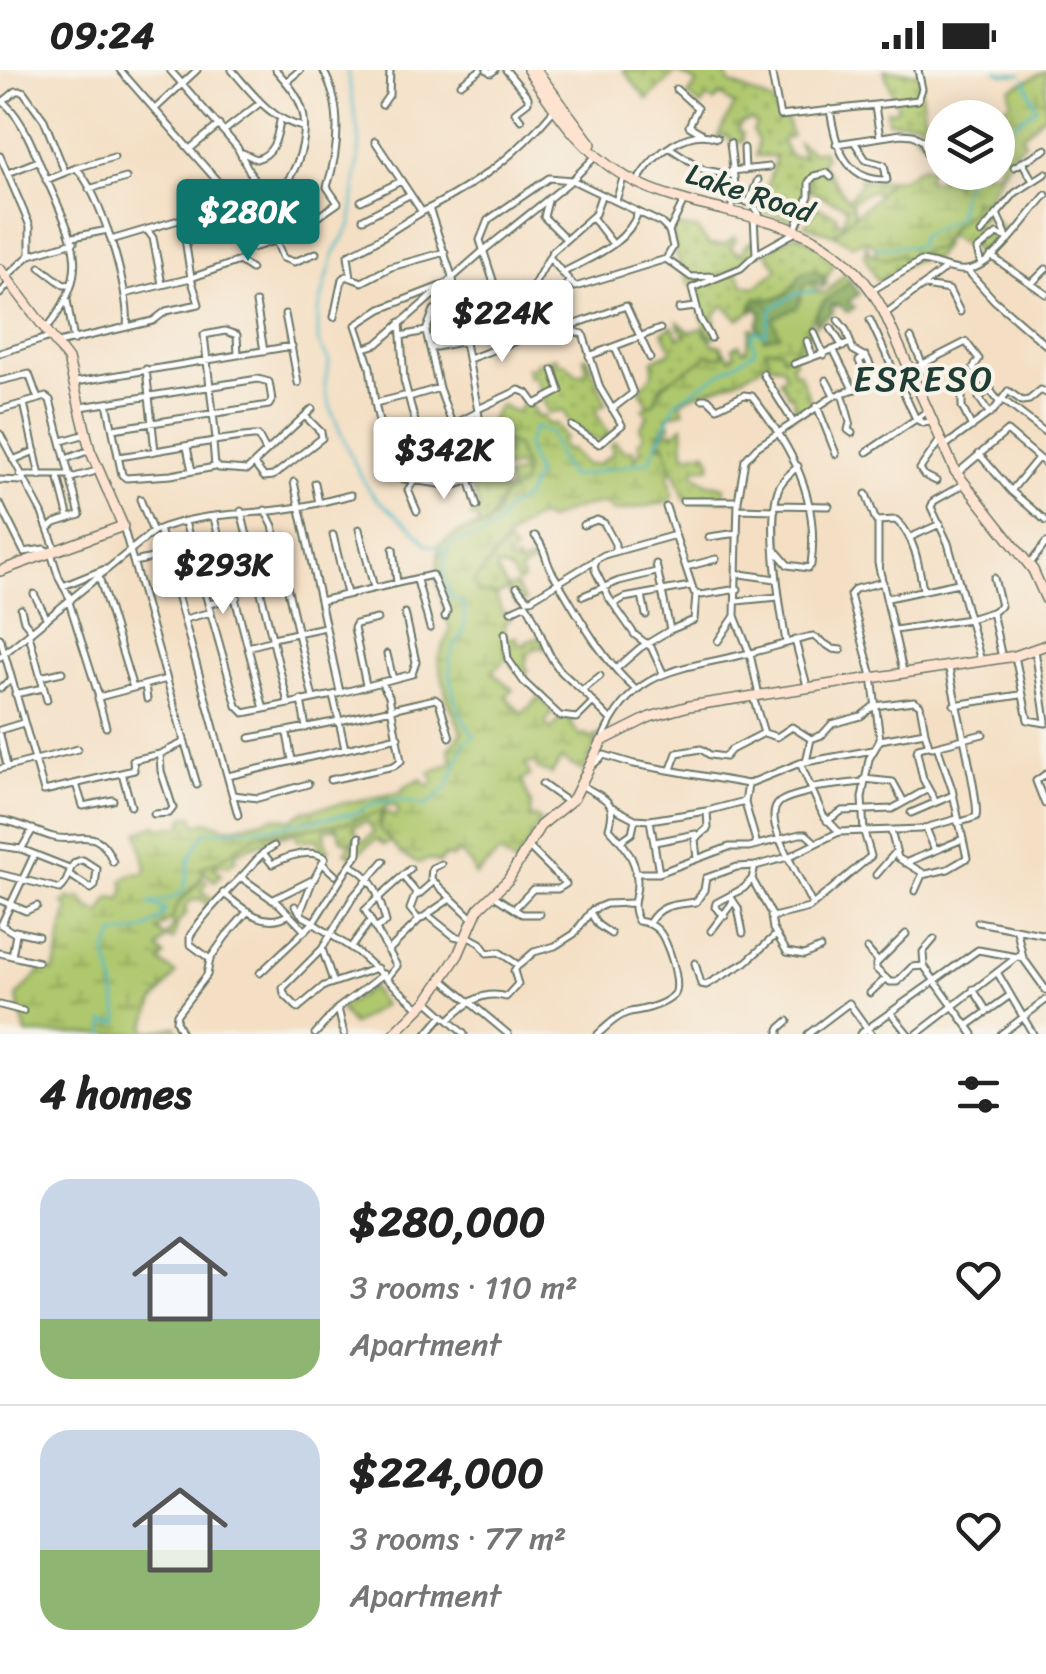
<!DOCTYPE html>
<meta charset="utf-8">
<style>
body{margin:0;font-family:Sriracha,sans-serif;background:#f2f2f2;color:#222;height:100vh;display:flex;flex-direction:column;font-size:38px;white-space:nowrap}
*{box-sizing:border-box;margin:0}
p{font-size:32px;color:#767676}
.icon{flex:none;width:55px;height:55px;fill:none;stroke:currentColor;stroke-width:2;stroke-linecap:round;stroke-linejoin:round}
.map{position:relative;height:964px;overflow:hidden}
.panel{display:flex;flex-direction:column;background:#fff;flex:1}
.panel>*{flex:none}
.controls{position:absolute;left:925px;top:30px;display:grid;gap:20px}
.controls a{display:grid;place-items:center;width:90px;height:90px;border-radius:50%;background:#fff;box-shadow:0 5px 25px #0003;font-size:50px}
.price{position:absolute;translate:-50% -85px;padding:0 22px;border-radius:10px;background:#fff;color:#222;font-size:32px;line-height:65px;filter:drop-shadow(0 2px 5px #0008)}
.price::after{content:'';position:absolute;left:50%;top:60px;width:30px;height:22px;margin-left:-15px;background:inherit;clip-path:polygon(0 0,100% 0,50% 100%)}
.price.active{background:#0f766e;color:#fff}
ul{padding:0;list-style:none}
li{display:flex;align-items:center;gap:30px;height:250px;padding:0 40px}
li+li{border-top:2px solid #e0e0e0}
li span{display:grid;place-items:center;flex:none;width:280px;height:200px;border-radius:30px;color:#555}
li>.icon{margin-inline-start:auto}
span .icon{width:120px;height:120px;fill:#fffc;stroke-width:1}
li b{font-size:42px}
h2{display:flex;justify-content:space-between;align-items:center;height:120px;padding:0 40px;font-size:42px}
.status{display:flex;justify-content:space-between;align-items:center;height:70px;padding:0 50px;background:#fff;direction:ltr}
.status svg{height:28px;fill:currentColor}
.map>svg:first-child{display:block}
.grass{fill:url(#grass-dots);stroke:#678250;stroke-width:2.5}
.forest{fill:url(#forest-crowns);stroke:#55744a;stroke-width:2.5}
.wetland{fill:url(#wetland-marsh);stroke:#678250;stroke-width:2.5}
.pitch{fill:#afc86d;stroke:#678250;stroke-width:2.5}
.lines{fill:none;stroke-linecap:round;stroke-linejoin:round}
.stream{stroke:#4cbac6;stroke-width:2.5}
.street-casing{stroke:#6a7666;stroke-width:9}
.secondary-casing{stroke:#6a7666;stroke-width:12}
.street{stroke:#fff;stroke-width:5}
.secondary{stroke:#fee3d1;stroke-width:9}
.labels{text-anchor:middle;stroke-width:8;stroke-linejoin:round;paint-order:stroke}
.street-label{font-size:30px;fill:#1f3d34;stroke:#f7f3e8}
.quarter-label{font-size:35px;letter-spacing:2.5px;fill:#1f3d34;stroke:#f7f3e8}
</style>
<div class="status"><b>09:24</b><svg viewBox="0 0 49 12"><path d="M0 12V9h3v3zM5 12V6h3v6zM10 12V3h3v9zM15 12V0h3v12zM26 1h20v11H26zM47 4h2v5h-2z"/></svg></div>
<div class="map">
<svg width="1046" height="964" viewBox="0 0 1046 964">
<defs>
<pattern id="grass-dots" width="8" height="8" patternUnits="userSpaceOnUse" patternTransform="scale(2.5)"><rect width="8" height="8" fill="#afc86d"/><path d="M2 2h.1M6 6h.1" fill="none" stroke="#8ea45a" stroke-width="1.8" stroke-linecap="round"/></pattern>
<pattern id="forest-crowns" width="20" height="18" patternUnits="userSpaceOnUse" patternTransform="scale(2.5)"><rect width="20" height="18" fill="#8bac60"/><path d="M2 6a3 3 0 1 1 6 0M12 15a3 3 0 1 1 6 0" fill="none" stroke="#718d50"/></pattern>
<pattern id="wetland-marsh" width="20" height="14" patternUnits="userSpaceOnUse" patternTransform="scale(2.5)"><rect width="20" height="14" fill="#afc86d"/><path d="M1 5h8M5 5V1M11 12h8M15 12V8" fill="none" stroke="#8ea45a"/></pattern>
</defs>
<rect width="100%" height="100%" fill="#f7f3e8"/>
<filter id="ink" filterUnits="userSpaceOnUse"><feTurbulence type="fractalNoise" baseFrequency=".01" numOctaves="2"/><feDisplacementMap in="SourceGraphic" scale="20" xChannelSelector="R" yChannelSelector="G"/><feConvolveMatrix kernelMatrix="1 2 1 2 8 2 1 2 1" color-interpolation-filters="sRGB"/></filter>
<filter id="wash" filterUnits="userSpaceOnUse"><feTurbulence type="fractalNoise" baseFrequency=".0048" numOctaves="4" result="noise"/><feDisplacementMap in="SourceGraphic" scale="40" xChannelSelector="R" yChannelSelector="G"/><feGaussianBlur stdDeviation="2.25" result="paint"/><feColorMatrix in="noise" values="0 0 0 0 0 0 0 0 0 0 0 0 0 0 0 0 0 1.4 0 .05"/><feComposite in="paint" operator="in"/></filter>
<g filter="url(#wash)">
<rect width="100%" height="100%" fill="#f4dfc4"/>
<path class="grass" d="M623,0H727L729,13L773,32L778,47L786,48L792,66L781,71L790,86L803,87L799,73L812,82L823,80L825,87L821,93L848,130L861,113L859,108L872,111L889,110L879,126L875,121H869L851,132L855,144L834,165L805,155L817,137L836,145L837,151L843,153L847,137L810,121L811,107L806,113L808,121L795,152L760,141L776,86H756L758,71L753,62L756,54L751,50L740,54L738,61L742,62L743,71H730L729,66L718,67L734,36L721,25L714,32L707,28L701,36L688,26L697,13L676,2L647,30Z
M884,0L919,3L924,47H942V102L958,103L956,116L950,111H940L938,100L933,97L940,75L927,73L914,63L922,51L888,52L887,40L894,41L898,38Z
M972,129L984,132L980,143L985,147L974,157L980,164L991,155L994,157L998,153L1003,160L981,179L986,187L981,191L969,172L961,174L951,166L943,170Z
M672,156L697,159L709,175L726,174L734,167L736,170L730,177L739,184L751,171L755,172V182L734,200L690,216L676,184Z
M796,164L819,175L834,194L826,209L822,204L795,215C789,228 773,233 760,227L752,233L750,242L738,249L724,235L714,245L716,266L712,268L705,258L694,218L737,202L744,215L756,217L778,199L765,181Z
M943,172L944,176L934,188L912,191L878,212L865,187L866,175L871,184L876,186C894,185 923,178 937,179Z
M678,252L690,262L702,258L713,274L722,276L723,286C706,289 698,295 684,304C666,315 660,307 655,332L648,335L640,320L653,303V290L672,281L663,262L672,256L678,268L685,265L679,258Z
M808,264V278L792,285L795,292L791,294L794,303L799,302L812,335L796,344L792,324L789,325L780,310L786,305L782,296L771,295L764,279H780L783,287L796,278L802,266Z
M556,287L559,294L565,293L578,305L587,302L584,287H587L606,333L595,342L610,365L600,372L570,355L563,340L548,343L535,306L529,307L527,298H535V293Z
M683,356L684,382L690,385L706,381L711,390L710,397L696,398L693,404L707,413L725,417L724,427L734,429L685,430L675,402H672L664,371L657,373L659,362L672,361L673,364Z
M496,368L516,376L525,400L522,415C516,422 506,425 501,431C490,444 493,458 472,461L468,459L479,456L478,448L471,447L479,438L471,413L490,403L501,422L510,419L506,407L521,403L519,396L506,399L501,392L491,396L493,389L508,380Z
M507,473L515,482L508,487L509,493L516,490L519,495L532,490L534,493L520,501L523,510L518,513L512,502L500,497L496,500L508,519L515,515L525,531L517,536L506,520L496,526L479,523L473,513Z
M517,567L518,573L526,576V572L540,567L546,579L539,577L529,583L525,594L528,601L523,606L512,596L504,569Z
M383,738L379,753L390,772L384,775L377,769L352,787L345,782L355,771L366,770L374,762L367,751L353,757L357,763L356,768L348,773L341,769L337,758L325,760L326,778H329L326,784L319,781L318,769L298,771L297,764L272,767L271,771C257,773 247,779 235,783L237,789L228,796L219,794L215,798L221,804L215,811L200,800L224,787L258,764L300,760Z
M202,808L208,812L202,820L212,829L208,835L200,828L197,831L193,829L184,838L187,842L178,853L173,870L169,869L167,866L174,855L170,850C175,830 194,823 202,808Z"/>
<path class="forest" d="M816,200L827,214L821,218V213L811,211L802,221L798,236L773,249L781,265L763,269L757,255L762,242L756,239L750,242L756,227C781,233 789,224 802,203Z
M850,211L859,224L848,232L855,238L847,242L839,234L835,237L833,234L830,237L833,242L815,255C816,235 834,223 850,211Z"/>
<path class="wetland" d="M1046,1V44L1022,66L1025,73L1013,83L984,132L972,129V141L950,158L937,179C926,178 918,181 912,191L904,189L901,184L886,189L875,186L876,176L865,170L852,175L834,165C851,145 876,133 889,110L903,108L922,96L930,98L927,110L950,111L956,115L958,103L998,102V50L1003,47L999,41L1011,32L1010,19Z
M845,204L850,211L824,231L809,254L813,262L802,265L796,278L784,287L779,279H765L769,290C755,301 736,311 718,317C705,322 692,323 680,332L684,341L667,346L670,356L660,362L657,376L665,375L672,402L668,404L673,426L669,432L614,442L606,434C584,434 566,442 547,451L541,447C515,452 489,493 473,513L479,523L495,524L503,544L510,543L511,549L504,553L506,589L492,602L513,620L506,626L522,644L539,628L554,641L545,653L551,660L561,648L573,650L571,654L581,667L586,665L590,669L599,665L584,702L561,689L552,704L537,699V693L525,694L530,705L522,711L531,734L530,748L536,747L540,751L516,795L499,783L475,806L471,794L458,782L453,788L445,786L439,793L430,789L418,793L402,784L380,759L384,741L395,747L398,743L396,736H386L381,742L345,753L258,764L224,787L200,799L204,803C196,820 174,827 173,848L157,860L166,868L158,879L165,886L160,892L176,904L154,932L145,957L150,962L176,957L181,964H26L17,927L43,898L53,902C63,882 58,860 69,838L63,834L69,827L73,831L80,827L89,838L101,844L110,827L121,829L125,819L122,811L134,803L144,804L146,797L138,762L156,755L157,758L182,756L184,747L193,746L196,755L207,751L229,758L276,747L291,750L304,741L403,722V718L421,709L429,717L434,710L429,703L453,692L449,679L462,662L448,631L438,589L450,560L437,510L439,475L462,461L486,457L497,443L501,428L522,415L525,399L516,376L496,368C490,355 488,345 501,335L518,343L522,334L529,332L538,348L543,346L547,354H556L565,368L560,371L565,381L570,379L586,395L599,394L613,383L611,375L615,372L624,381L633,380L635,389L641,380L638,373L644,366L640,357L648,346L643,339L655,332C661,304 692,303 709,284L716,287L723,286L724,281L730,288L735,284L733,278L739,274L742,280H746L751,258L761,262L764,269L780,265L773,249L798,236L805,214L816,213L817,222L826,223Z"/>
<path class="pitch" d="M372,918L383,935L352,955L340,939Z"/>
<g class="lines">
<path class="stream" d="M347,0L360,73L351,155L333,186L318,243V271L329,291C329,299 325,307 325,314C325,333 362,415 376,428C393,444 414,456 427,475L440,477L445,484
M996,0L1004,4H1021
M998,66L1036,38L1025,9
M875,177L919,176L920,166L957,148L963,116L972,102
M105,964L104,952L119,953L113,908L106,882L115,864C138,864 154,860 166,840L149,834C185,826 184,826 189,792C191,781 200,771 205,762L273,757L356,743L374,733L400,730L426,736L447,718L465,672L475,666C457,647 447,612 451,585C452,576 458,573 462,565C466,556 464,543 464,533L451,528C444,506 439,493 452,473L480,467L496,456L507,439L525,428L536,405L526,376L535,357L550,363L559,390L571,407L649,391L677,331L752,283L755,279L751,266L756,261L765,265L772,238L796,224L815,221"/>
</g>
</g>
<g filter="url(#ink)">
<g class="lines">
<defs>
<path id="street" d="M120,0L226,121C275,164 315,79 302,39C297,23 286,12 276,0
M170,0L237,77L258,118L269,128
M232,0C253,24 271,50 303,57
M487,0L491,3L495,0
M506,0L528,27V32L515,42L521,50
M771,0L780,46L918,30L922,19L918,0
M287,11L300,0
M461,14L480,0
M676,19L697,38L689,56L701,63
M0,29C22,46 32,76 43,101C69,163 97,197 47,258
M4,31L16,21H23L44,50L65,102
M382,35L389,25L390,0
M875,37L880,67
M155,39L197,0
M830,39C835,74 844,111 887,110L884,95L866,90L855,73
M224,61L260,33
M375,71L422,142C476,114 514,88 553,41
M730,73L735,115L732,136
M836,74L901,64L913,65L923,71L927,84
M191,78L219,55
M670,78L704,100L732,105
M744,78L745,100
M243,83L256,89C274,85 277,68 280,51
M0,86L30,156V185L7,206
M1022,92L1033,111
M1014,97L1046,79
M76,98L114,87
M731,101L769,97
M8,103L38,91
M640,107C655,83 688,57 717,68
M46,110L76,98C101,122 131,224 127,257
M89,119L126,108
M734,130L753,133L759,144
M361,131L401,111
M548,131L544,147L565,168
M616,131L624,105
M260,132L283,188L294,192L316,183
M749,132L758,110
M997,144L1006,164
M592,147L613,174
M363,149L409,125
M796,157L809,126V112L814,106L827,103L831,107
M147,160L153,168L162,214
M669,161L685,129
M981,163L1015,123L1046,103
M248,164L253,178L274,171
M73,167L108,160
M272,167L308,154L338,133L327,117C339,80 343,35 323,0
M758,183L794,163
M30,185L74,172
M991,186L1046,224
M549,187L575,217L666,189L673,177L669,161L661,153L572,110L549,108L488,150L480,170L501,235L522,268L534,269L626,236L650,288
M666,189L691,207L712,206
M981,194L977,180L997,164L1008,168
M40,197L64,215L72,214
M967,200L994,230L1046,275
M562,203C591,187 627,175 638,142
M351,208L348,185C375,174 396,157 422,142
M1032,213L1046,199
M925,216L949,220L960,242
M876,218L921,191C936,192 952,202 967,200C996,196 1027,145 1046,125
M0,224L11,211
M125,224L191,208L239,191L251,199
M67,230L74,271
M256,233L264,281
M679,239L696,237
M889,241L946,198
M506,242L525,231L552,182L595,144L601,126
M285,244L298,313
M334,247L342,209L346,206L362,212L391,197L445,182
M838,250L846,260L853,280L867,288L878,311
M870,250L916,349L926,342
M400,252L404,310L418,363L439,413
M831,258L843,277
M561,260L563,253L555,227L569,212
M568,260L583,264L600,318L622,355L599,374L572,356
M426,261L434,240L458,230
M814,262L824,285
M401,266L426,261L439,318L452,354
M711,268L700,249L692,218L741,198L756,184L754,147
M911,268L930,311
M807,271L812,287
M58,273L153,251L166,241L199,234L191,208L182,149L111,170
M365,278L377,274L483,181L572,110L596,86
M431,278L466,271
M834,281L853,319
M0,283L50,267
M589,286L660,259
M866,286L859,291L870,315
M469,289L522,269
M794,294L851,273
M146,299L155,381
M913,299L966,272L979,289L973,298L1000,333
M763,304L793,352
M826,310L834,325
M0,311L29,304L38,329
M76,312L292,276
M961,312L952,317L955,321H962V337L972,357
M842,323L850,352L848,360L852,363
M408,325L375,333L370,297L356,255L381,239L443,215
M409,327L439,318
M702,329H708L717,338L744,325L752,326C792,377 820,428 811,495L808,498L788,495L776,481
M1002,329L1046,363
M24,333L40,406
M107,333L122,405L126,408L171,405L215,397L213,372
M375,333L386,384L391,401L398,408L453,416L486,404L489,399L453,209L429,138
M817,336L836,384
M81,337L258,309L269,312L272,330L269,335L113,359
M478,339L519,320L527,323L535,334L560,321L553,300
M612,339L633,323L615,277
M0,340L46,327L50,330L80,445L55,453L48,459
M990,344L979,328L991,318
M0,364L42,443L55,478
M216,369L204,265L225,261L237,265L238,285
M423,370L478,342
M62,371L86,364
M383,374L418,363
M946,375L994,340L1008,321L1022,331L1029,330L1041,320L1046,323
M187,377L192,401
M867,382L916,349L923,353L931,352
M456,384L484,376
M979,384L1011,421L1046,451
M118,387C163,381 208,370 253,366H258L266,381
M66,389L90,380
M13,390L35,381
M254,394L264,407L273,406L322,368L321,362L305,346
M216,395L219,398L247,400L312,339
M960,401L1007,361L1046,394
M20,405H70
M58,406L69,449
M71,408L93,402
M0,410L22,411
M936,411L924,405L920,399L940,370
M294,412L340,622
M413,412L408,420L417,441
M470,412L477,436
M315,413L319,433
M964,414L934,431L931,437L948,473L981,591
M1011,421L1038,388
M866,424L876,451L896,450C915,466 919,496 923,520
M140,429L153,462
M683,431H738
M0,434L24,482L44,479L51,483L59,508L71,530
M777,435L829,436
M666,437L694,522L701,525L738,519
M738,439L775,440
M265,440L273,456L313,628
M241,441L288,633
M214,448L264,639
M185,452L237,636L244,643L333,625L412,604L416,592L405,543
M878,452V493L903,601
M583,455L597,450L604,453L615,474V482
M123,456L197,715
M159,459L238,745
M359,459L374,518
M333,465L347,524
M535,466C545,476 545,490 552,502C577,542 599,587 635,619
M709,467L738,463
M911,467L940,454
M393,479L397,513
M594,490L595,500L609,528L635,565L651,577L663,603
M134,492L166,485
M1029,495L1046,473
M686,497L716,489
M740,504L776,509
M99,507L133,618
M994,508L1001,536L992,542L1002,588
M417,510L430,558
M63,516L105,499
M517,517L527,529H531L604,485L675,465
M34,524L47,549
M642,525L646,545
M583,526L619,511L656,502
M888,528L958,513
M320,531L432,505L447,541L445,547
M737,531L778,527
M69,532L99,627L167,609
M209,534L237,527
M613,534L624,528L662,521L656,494
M21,539L24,551L32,561
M511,541L526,534C540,554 543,580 559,599C569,611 583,619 593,632
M185,549L211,542
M670,560L694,550L696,524
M895,560L969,549L992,542
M505,563L508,589L524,612L560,646L577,648L593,632L610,649
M29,565L47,630
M0,568L44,721L134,700L133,690L160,684L185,672
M273,568L325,557
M795,570L807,616
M718,571L735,546
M786,572C780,537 767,453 778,420C781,410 791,403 798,396
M248,577L273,570
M1035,580L1046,651
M387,584L393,609
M1015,586L1028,650L1046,653
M0,587L154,461C200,441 251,446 299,437C318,434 333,429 351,425
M949,598C953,624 981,734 976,747L958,753
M616,599L640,578L670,560L662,521L691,516
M40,607L62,602
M145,615L147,629
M366,615L354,558L356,554L377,549
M0,618L11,610
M584,619L600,606
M15,624L43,618
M759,625L750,584L735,546L738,431L745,390L757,377L834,326L910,301
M753,627L764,663L777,667L792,657L811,669
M98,628L106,657
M301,630L306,658
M954,635L1020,625
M0,660L23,653
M287,664L292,690
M0,665L7,696
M250,668L339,651L333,625
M811,669L822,665L832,654L861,646L874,636L914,631L920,635L925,662
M602,670C631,598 679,600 746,584C769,579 791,571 813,566L833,579L841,580
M880,670L925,662L929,676L932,677L983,664
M927,676L918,678L917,682L923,709L935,731
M345,679L339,651L435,629L439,632L450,667
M806,692L811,669
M800,693L823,745L839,762L921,759L957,749
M593,695L604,685L634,694L748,714
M0,699L78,679
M671,699L677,683L701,679L710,685L725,687L731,680L764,663
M122,703L131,736
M228,706L398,667
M864,709L893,712L904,732
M330,710L394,696L401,691L389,626L381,612
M76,714L83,736L113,730
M542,714L569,733
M583,716C604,729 618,730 609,758C623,773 636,788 637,810C638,827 629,834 638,851C646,852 652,854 658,860C667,868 683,916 674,925C664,935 643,940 630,942C618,945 607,956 598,964
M811,718L862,712
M233,725L258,728L308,714
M1045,734L1036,711L1046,704
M612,737L635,749L632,763L622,770
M911,743L953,725
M154,744L169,743L173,738L161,701L160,684
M635,749L650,750L706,741
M0,750C19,752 35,762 53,767C77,774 98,753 113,792
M650,750L659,803
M827,751L842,741L892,739L928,719
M926,758L935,780
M891,761L898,788L923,803
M655,772L696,764
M757,775L745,733L748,714L800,693L873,680
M0,776L21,779L69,798
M22,778L33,759
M263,783L272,794C288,786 311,778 325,788L314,809L272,830
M697,789L695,769L708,758L707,741L745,731
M905,793L963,769
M323,794L335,805
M441,794L432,798L431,809L472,848
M350,795L358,784L359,767
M755,796L752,809L773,847L809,838L871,786L864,762L862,728L869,689L880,670L872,606L850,525L855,519L883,512
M635,803H659L729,777H749L800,764H806L816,773
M0,804L60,819C73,809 65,792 83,790L97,799L95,816L91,819L70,805
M876,805L895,783
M242,808L279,834L305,861
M405,809L418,825L433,812
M915,821L922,805L948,799L967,788L952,719L937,676
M223,823C242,838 265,860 289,844
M416,823L410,839L419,850
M494,826L522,844H540
M730,826L738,838L743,863
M0,830L26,841L37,836
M812,834L788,787L839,762
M295,836L303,846L314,852
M514,839L533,819H558L566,814L530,778
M590,842L598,855L611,864
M300,843L312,812
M429,846L454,866L463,868
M725,846L715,837L716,833L744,818L752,809
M771,846L773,859L787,882L804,885L820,878
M978,852L1046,865
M313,853L350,795C375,807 379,827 386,852L375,859
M649,853C661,833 676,835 696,832L704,820L706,808L737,797L755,796L788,787C782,774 765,744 780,732C788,726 803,724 812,721
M15,861L38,866
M711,861L733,832
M1017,861L1023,888
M906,864L876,894V899L890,912H897L912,897L924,896L973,964
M351,877L370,851
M322,879L283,918L284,924L298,938L324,916L377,898
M867,879L878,892
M388,881L419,850L450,829
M0,883L12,886L16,864L1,855L34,785
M12,886L38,892
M210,889L190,874V866C206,841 225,824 244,804C254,794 260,783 274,776
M695,893L701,914L706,915L746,892L776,865
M519,895L534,882L555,876L574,864L592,840L606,834L632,833
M924,896L923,882L934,869
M997,902L1033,964
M260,903L313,853L357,882L419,938
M388,907L397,896L365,840L410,799
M442,909L508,964
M333,911L322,879L353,827L384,791
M973,919L987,941
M870,923L886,908
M427,931L464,964
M0,935L23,941
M338,938L344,964
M891,943L908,964
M449,950C466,933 483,920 506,927L518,914L514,901L518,895L499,882L487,883L480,873L467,866
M967,956L1009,926
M182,964L176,951L177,944L207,905L210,889L226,866L248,841
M315,964L338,938L384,904
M427,964L443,945
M779,964V959L788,951
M808,964L849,933L871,964
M860,964L978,880L1023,888L1046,920
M917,964L1018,886
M1001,964L1046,930"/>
<path id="secondary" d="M528,0C555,41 582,82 626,107C719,159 824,127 884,242L955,401L1033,500L1046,529
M536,0L591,74
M0,199L68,289L90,380L123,456L0,501
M394,964L427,931L458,885L478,839L508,810L540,756L574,728L602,671L650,647L689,636L1015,586L1046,575"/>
</defs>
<use href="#street" class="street-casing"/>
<use href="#secondary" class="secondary-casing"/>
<use href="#street" class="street"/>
<use href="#secondary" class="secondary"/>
</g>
</g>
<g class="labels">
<g class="street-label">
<text transform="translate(750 123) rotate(18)" y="10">Lake Road</text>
</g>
<g class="quarter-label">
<text x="924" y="321">ESRESO</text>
</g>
</g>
</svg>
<div class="controls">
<a><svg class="icon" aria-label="layers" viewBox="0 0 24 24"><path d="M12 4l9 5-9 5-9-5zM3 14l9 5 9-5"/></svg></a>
</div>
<b class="price active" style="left:248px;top:194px">$280K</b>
<b class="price" style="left:502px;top:295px">$224K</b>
<b class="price" style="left:444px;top:432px">$342K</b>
<b class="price" style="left:223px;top:547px">$293K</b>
</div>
<section class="panel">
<h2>4 homes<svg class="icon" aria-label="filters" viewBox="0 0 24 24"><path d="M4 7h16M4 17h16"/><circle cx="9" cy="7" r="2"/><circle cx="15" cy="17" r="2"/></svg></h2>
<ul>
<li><span style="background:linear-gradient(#c9d6e8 70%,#8fb573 0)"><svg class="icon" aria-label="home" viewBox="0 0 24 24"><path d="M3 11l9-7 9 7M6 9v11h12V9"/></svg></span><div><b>$280,000</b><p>3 rooms · 110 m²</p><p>Apartment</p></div><svg class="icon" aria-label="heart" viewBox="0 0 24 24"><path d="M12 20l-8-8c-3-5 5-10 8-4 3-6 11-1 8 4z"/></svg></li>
<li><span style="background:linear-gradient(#c9d6e8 60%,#8fb573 0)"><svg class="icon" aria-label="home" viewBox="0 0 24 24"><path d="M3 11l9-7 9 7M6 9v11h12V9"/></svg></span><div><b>$224,000</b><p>3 rooms · 77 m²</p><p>Apartment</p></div><svg class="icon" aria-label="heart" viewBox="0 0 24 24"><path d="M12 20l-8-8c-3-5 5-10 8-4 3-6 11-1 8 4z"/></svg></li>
</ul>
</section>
